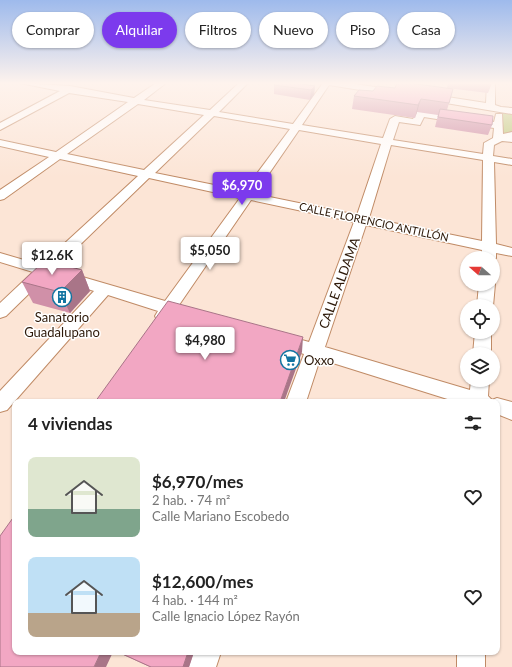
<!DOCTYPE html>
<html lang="es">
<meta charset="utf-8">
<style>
body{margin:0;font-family:Lato,sans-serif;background:#f6f6f6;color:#222;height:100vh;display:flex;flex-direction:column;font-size:15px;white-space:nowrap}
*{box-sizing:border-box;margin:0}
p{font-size:13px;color:#767676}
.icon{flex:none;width:22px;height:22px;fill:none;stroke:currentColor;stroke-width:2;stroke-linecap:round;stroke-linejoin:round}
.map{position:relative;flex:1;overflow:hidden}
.drawer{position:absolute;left:12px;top:399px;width:488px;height:256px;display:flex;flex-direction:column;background:#fff;border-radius:8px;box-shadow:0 1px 3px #0004}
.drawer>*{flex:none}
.guide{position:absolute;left:12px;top:12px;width:488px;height:36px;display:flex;gap:8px}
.needle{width:26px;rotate:291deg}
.controls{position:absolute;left:460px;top:251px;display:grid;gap:8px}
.controls a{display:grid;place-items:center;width:40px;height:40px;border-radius:50%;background:#fff;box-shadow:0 1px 3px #0004;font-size:20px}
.price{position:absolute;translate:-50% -34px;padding:0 9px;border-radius:4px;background:#fff;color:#222;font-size:13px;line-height:26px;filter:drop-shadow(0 1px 2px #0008)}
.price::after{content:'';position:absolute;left:50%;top:24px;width:12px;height:9px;margin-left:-6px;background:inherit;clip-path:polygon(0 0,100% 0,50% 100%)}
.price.current{background:#7c3aed;color:#fff}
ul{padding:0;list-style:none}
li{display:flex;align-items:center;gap:12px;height:100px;padding:0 16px}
li span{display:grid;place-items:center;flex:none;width:112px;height:80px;border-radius:8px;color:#555}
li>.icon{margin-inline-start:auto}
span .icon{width:48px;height:48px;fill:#fffc;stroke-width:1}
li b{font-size:17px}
h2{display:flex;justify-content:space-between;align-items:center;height:48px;padding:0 16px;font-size:17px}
.chip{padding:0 14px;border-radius:18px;background:#fff;box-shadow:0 1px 3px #0004;font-size:14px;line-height:36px}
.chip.current{background:#7c3aed;color:#fff}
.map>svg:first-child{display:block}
.green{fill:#beca7c}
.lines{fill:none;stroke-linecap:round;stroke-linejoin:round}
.minor-casing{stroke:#c08b66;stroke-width:2}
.minor{fill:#fff;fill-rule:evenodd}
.wall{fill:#d090a8}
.shaded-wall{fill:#a97588}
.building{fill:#f2a7c3;stroke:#a97588}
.labels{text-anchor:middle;stroke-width:3;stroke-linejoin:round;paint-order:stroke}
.far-street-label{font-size:11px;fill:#2d1909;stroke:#fff}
.street-label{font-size:13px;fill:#2d1909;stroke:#fff}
.poi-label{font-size:13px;fill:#2d1909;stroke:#fff}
</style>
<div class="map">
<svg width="512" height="667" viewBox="0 0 512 667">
<rect width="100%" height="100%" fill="#fce5d6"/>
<path class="green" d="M501,112L512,113V139L501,138Z"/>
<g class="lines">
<defs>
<path id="minor" d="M20,83L70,86L134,98L156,83H166L144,100L210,110L239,83H248L219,112L293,124L323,83H349L401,91L402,93L398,96L329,85L302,125L383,138L390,119L395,116L413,119L417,112L420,111L494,122L496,114H502L503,134L512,132V142L502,141L494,145L493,156L512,159V165L494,162L496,244L512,248V256L496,253V258L493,261V258H482V250L366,225L325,347L470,390L471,380H489L488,396L492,400L497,398L512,402V420L497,414V402H457L320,359L306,402H286L304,354L274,345L271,340L274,335L280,334L309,342L354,222L251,200L179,305L191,309L193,313L191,317L185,319L172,315C168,321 165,322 157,320L155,316L158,311L108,295L7,410L0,412V391L94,291L47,276L6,316L0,318V303L33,272L0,262V253L41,265L138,176L60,159L4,199L0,200V190L49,157L0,146V140L56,152L128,102L69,93L0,130V123L60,91ZM138,104L204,115L144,170L67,154ZM214,116L290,129L244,191L155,173ZM424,117L494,128L493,138L484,143L483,154L393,140L399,122L420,125ZM299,130L381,144L357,215L255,194ZM391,145L483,160L482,241L369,218ZM149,178L240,198L165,301L55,269Z
M487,83H495V105L501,107L512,108V114L428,100L424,97L428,94L486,103Z
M493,281L495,284L493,306H477L479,284H493Z
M475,332H491V354H473Z
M193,652H221L216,667H188Z
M457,652H485V667H457Z"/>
</defs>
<use href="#minor" class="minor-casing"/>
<use href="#minor" class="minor"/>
</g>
<path class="wall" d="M448,83H492L488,93L447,88Z
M274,85L315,86L314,95L310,100L274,94Z
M395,88L453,89L447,110L492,125L488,135L435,127L438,115L417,112L415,118L352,109L354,96L373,91Z
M82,270L90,291L70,313L33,303L22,282Z
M117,652H194L189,667H150Z"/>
<path class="shaded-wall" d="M315,86L314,95L310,100L311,90Z
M421,99L417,112L415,118L418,105Z
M82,270L90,291L70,313L60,292Z
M303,337L302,352L284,402H280Z
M101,652H113L106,667H94Z
M188,652H194L189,667H183Z"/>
<path class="building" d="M276,83H296L315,86L311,90L274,85Z
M397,83H410L453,89L449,103L421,99L418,105L354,96L359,90L373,91L377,86L395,88Z
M440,109L493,116L492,125L438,117Z
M45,260L82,270L60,292L22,282Z
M168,301L303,337L280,402H95Z
M15,515V652H101L94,667H0V536Z
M118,652H188L183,667H151Z"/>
<linearGradient id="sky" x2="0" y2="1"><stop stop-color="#9ebaec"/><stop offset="0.47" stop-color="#fef3ed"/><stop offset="1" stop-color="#fef3ed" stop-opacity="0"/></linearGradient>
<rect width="512" height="177" fill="url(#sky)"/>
<defs>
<symbol id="building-ring" viewBox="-11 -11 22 22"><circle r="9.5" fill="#fff" stroke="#1274a1" stroke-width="1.5"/><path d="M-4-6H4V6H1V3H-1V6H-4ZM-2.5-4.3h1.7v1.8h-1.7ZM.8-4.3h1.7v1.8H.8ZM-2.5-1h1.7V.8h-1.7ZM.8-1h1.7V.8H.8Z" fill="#1274a1"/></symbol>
<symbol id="supermarket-ring" viewBox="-11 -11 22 22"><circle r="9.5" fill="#fff" stroke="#1274a1" stroke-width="1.5"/><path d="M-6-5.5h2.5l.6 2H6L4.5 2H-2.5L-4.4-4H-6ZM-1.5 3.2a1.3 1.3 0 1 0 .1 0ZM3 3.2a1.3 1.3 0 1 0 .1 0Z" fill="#1274a1"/></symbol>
</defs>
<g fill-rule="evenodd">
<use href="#building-ring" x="51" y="286" width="22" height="22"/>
<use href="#supermarket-ring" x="279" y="349" width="22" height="22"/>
</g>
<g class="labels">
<g class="far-street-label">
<text transform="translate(374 222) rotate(12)" y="4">CALLE FLORENCIO ANTILLÓN</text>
</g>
<g class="street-label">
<text transform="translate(339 283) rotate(-70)" y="5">CALLE ALDAMA</text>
</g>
<g class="poi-label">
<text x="62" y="322">Sanatorio<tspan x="62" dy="15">Guadalupano</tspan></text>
<text x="304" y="365" text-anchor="start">Oxxo</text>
</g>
</g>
</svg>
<div class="controls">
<a><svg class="needle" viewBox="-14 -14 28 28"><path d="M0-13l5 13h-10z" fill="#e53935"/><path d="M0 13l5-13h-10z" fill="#767676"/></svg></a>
<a><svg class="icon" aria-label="locate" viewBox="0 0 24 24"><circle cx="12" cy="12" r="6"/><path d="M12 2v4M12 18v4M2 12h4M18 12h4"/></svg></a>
<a><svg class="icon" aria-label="layers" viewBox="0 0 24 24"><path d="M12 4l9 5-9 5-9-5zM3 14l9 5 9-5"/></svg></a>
</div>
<b class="price current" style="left:242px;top:206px">$6,970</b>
<b class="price" style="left:210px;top:271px">$5,050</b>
<b class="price" style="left:52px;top:276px">$12.6K</b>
<b class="price" style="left:205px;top:361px">$4,980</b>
<div class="guide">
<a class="chip">Comprar</a>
<a class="chip current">Alquilar</a>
<a class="chip">Filtros</a>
<a class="chip">Nuevo</a>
<a class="chip">Piso</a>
<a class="chip">Casa</a>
</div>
<section class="drawer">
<h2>4 viviendas<svg class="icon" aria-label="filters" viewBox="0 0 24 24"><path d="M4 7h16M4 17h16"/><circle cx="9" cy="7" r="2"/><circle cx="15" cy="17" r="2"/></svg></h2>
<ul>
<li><span style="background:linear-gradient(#dfe7d0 65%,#7fa58c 0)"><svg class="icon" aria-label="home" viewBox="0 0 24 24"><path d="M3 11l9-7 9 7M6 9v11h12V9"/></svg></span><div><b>$6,970/mes</b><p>2 hab. · 74 m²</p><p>Calle Mariano Escobedo</p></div><svg class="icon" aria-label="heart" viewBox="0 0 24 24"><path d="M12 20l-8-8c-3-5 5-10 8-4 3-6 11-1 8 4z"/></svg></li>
<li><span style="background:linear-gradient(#bfe0f5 70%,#b9a48a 0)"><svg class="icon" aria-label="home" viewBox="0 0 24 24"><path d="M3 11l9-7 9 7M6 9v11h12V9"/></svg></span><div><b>$12,600/mes</b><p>4 hab. · 144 m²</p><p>Calle Ignacio López Rayón</p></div><svg class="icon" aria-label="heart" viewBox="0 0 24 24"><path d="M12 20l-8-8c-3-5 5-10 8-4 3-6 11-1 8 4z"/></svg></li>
</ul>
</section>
</div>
